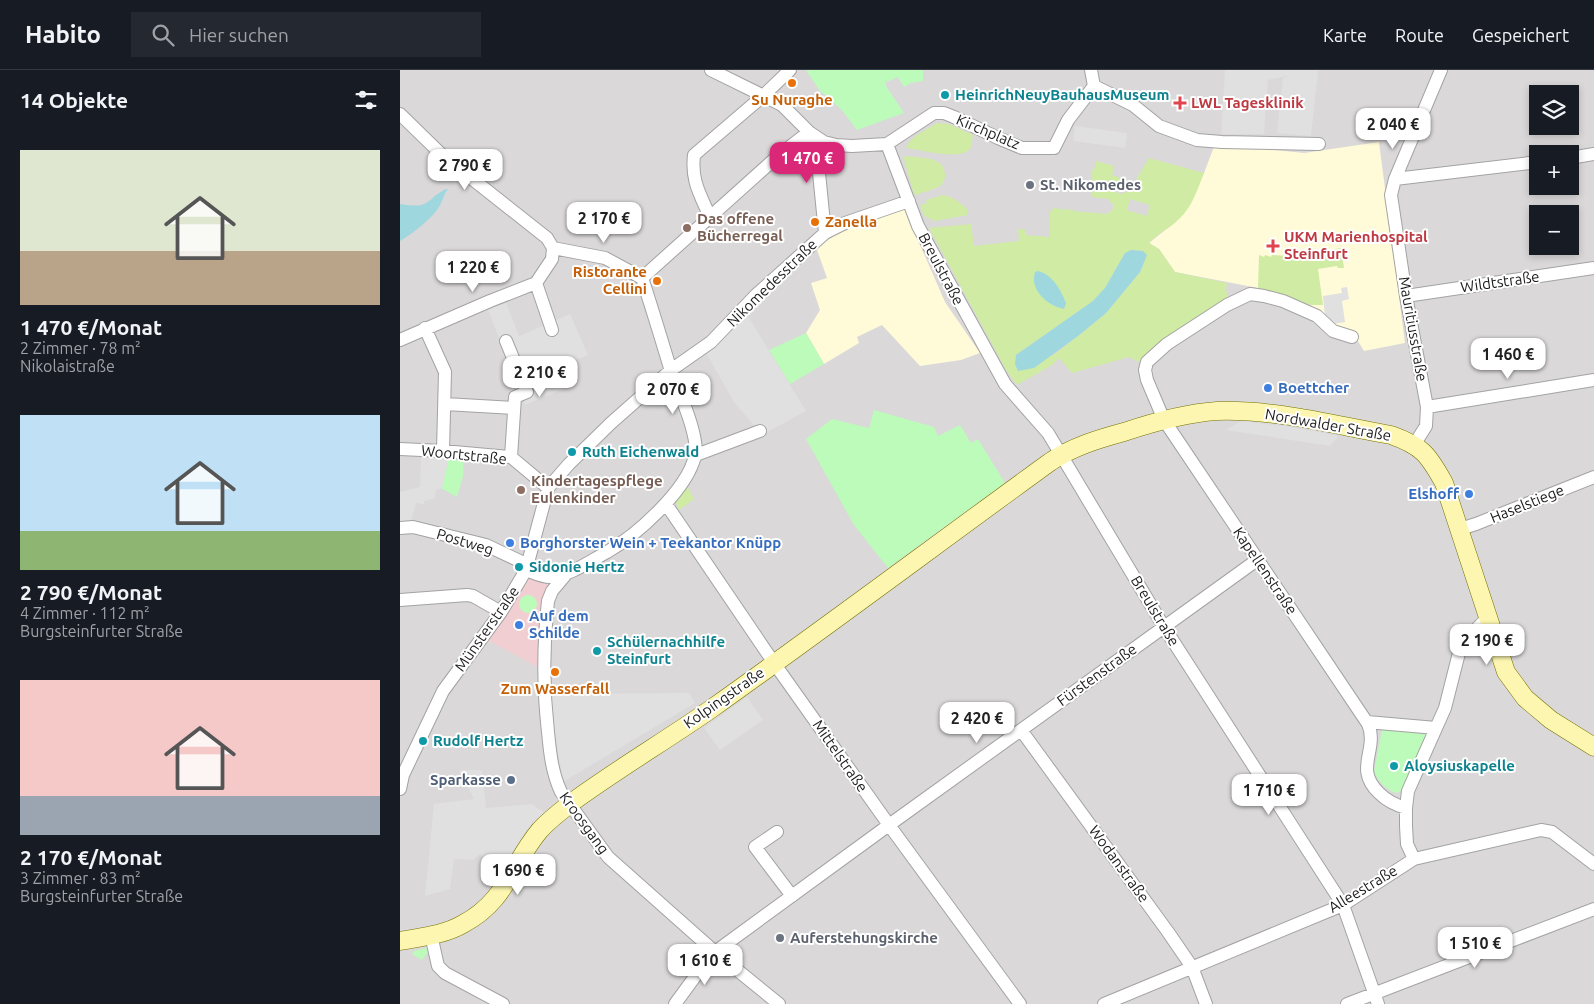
<!DOCTYPE html>
<html lang="de">
<meta charset="utf-8">
<style>
body{margin:0;font-family:Ubuntu,sans-serif;background:#242831;color:#f1f3f6;height:100vh;display:flex;flex-direction:column;font-size:19px;white-space:nowrap}
*{box-sizing:border-box;margin:0}
p{font-size:16px;color:#9ea1a6}
.icon{flex:none;width:28px;height:28px;fill:none;stroke:currentColor;stroke-width:2;stroke-linecap:round;stroke-linejoin:round}
.map{position:relative;flex:1;overflow:hidden}
.side{display:flex;flex-direction:column;background:#171b24;width:400px}
.side>*{flex:none}
.controls{position:absolute;left:1129px;top:15px;display:grid;gap:10px}
.controls a{display:grid;place-items:center;width:50px;height:50px;border-radius:0px;background:#171b24;box-shadow:0 2px 8px #0003;font-size:25px}
.price{position:absolute;translate:-50% -42px;padding:0 11px;border-radius:10px;background:#fff;color:#222;font-size:16px;line-height:32px;filter:drop-shadow(0 1px 2px #0008)}
.price::after{content:'';position:absolute;left:50%;top:30px;width:15px;height:11px;margin-left:-8px;background:inherit;clip-path:polygon(0 0,100% 0,50% 100%)}
.price.on{background:#db2777;color:#fff}
ul{padding:0;list-style:none}
li{display:grid;align-content:center;gap:10px;height:265px;padding:0 20px}
li span{display:grid;place-items:center;height:155px;border-radius:0px;color:#555}
li>.icon{margin-inline-start:auto}
span .icon{width:90px;height:90px;fill:#fffc;stroke-width:1}
li b{font-size:21px}
h2{display:flex;justify-content:space-between;align-items:center;height:60px;padding:0 20px;font-size:21px}
header{display:flex;align-items:center;gap:30px;box-sizing:border-box;height:70px;padding:0 25px;background:#171b24;border-bottom:1px solid #363941}
header strong{font-size:24px}
nav{display:flex;gap:28px;margin-inline-start:auto;font-size:18px}
.search{width:350px;height:45px;background:#242831;display:flex;align-items:center;gap:12px;box-sizing:border-box;padding:0 18px;border-radius:0px;color:#9ea1a6;font-size:19px}
main{display:flex;flex:1;min-height:0}
.map>svg:first-child{display:block}
.residential{fill:#dad8d9;fill-rule:evenodd}
.commercial{fill:#f0ced1}
.education{fill:#fffad8}
.grass{fill:#d0eba3;fill-rule:evenodd}
.park{fill:#bdfbba}
.parking{fill:#e0e0e0}
.water{fill:#9ed8de}
.lines{fill:none;stroke-linecap:round;stroke-linejoin:round}
.street-casing{stroke:#a3a3a3;stroke-width:14}
.secondary-casing{stroke:#747201;stroke-width:19}
.street{stroke:#fff;stroke-width:12}
.secondary{stroke:#fcf6b0;stroke-width:18}
.food-dot{fill:#e8710a;stroke:#fff;stroke-width:2}
.culture-dot{fill:#0f9aa8;stroke:#fff;stroke-width:2}
.health-dot{fill:#e0444e;stroke:#fff;stroke-width:2}
.worship-dot{fill:#6b7280;stroke:#fff;stroke-width:2}
.education-dot{fill:#8d6e63;stroke:#fff;stroke-width:2}
.shop-dot{fill:#3f7fe0;stroke:#fff;stroke-width:2}
.service-dot{fill:#5c6f8a;stroke:#fff;stroke-width:2}
.labels{text-anchor:middle;stroke-width:4;stroke-linejoin:round;paint-order:stroke}
.culture-label{font-size:15px;font-weight:bold;fill:#0d838f;stroke:#fff;text-anchor:start}
.food-label{font-size:15px;font-weight:bold;fill:#c56008;stroke:#fff}
.health-label{font-size:15px;font-weight:bold;fill:#be3a42;stroke:#fff;text-anchor:start}
.street-label{font-size:15px;fill:#1c1c1c;stroke:#fff}
.worship-label{font-size:15px;font-weight:bold;fill:#5b616d;stroke:#fff;text-anchor:start}
.education-label{font-size:15px;font-weight:bold;fill:#785e54;stroke:#fff;text-anchor:start}
.shop-label{font-size:15px;font-weight:bold;fill:#366cbe;stroke:#fff;text-anchor:start}
.service-label{font-size:15px;font-weight:bold;fill:#4e5e75;stroke:#fff;text-anchor:end}
</style>
<header>
<strong>Habito</strong>
<div class="search"><svg class="icon" aria-label="search" viewBox="0 0 24 24"><circle cx="10" cy="10" r="6"/><path d="M15 15l6 6"/></svg>Hier suchen</div>
<nav><a>Karte</a><a>Route</a><a>Gespeichert</a></nav>
</header>
<main>
<section class="side">
<h2>14 Objekte<svg class="icon" aria-label="filters" viewBox="0 0 24 24"><path d="M4 7h16M4 17h16"/><circle cx="9" cy="7" r="2"/><circle cx="15" cy="17" r="2"/></svg></h2>
<ul>
<li><span style="background:linear-gradient(#dfe7d0 65%,#b9a48a 0)"><svg class="icon" aria-label="home" viewBox="0 0 24 24"><path d="M3 11l9-7 9 7M6 9v11h12V9"/></svg></span><div><b>1 470 €/Monat</b><p>2 Zimmer · 78 m²</p><p>Nikolaistraße</p></div></li>
<li><span style="background:linear-gradient(#bfe0f5 75%,#8fb573 0)"><svg class="icon" aria-label="home" viewBox="0 0 24 24"><path d="M3 11l9-7 9 7M6 9v11h12V9"/></svg></span><div><b>2 790 €/Monat</b><p>4 Zimmer · 112 m²</p><p>Burgsteinfurter Straße</p></div></li>
<li><span style="background:linear-gradient(#f6c9c9 75%,#9aa5b1 0)"><svg class="icon" aria-label="home" viewBox="0 0 24 24"><path d="M3 11l9-7 9 7M6 9v11h12V9"/></svg></span><div><b>2 170 €/Monat</b><p>3 Zimmer · 83 m²</p><p>Burgsteinfurter Straße</p></div></li>
</ul>
</section>
<div class="map">
<svg width="1194" height="934" viewBox="0 0 1194 934">
<rect width="100%" height="100%" fill="#eee7e0"/>
<path class="residential" d="M0,0H1194V934H0ZM1138,24H1170V56H1138ZM1138,84H1170V116H1138ZM1138,144H1170V176H1138Z"/>
<path class="commercial" d="M126,500L151,507L152,521L143,600L82,567Z"/>
<path class="education" d="M979,72L1005,273L964,281L953,263L933,254L910,235L858,218L775,202L759,179L749,173L780,148L804,103L815,74L904,83Z
M504,138L545,232L580,283L561,290L520,296L482,255L457,267L459,273L424,294L406,263L420,240L411,213L427,208L416,177L449,157Z"/>
<path class="grass" d="M537,53L549,54L573,65C572,70 572,77 569,80C557,90 521,80 506,78C510,66 527,60 537,53Z
M503,86C513,87 529,87 538,92C546,97 548,109 540,116C534,120 521,123 514,125Z
M749,88L804,103C798,118 792,137 780,148C771,158 758,163 749,173L759,179L775,202L827,213L826,220L828,227L741,293L729,287L672,303L659,288L652,295L617,315L606,300L529,158L571,154L574,176L619,171L618,159L626,160V165L649,167L650,141H652L653,138H658L659,140L665,139L668,140L672,139L673,141L707,144L713,139V134L709,131V129L692,127V100H694L696,91L714,96L712,105L721,108V113L713,112L711,120L721,124L732,120L736,115L737,108ZM730,129L750,135L747,146L727,140ZM731,180L743,181L744,194L740,202L706,243L678,266L655,284L618,301L615,294L616,285L693,231L705,218L725,183Z
M543,125C553,127 560,132 567,139L568,145L535,151L524,146L520,135L527,133L526,130Z
M941,178L944,198H938L937,196L918,199L923,235H910L858,218L859,185L864,187L865,185L871,187L872,185L890,186L891,185H909L910,183L915,184L916,182L922,183V181Z
M286,414L294,429L279,440L274,428Z"/>
<path class="park" d="M406,0H523V11L511,13L504,17L498,7L487,12L485,7L486,16L504,43L457,60L441,39L420,21Z
M406,263L424,294L390,314L369,280Z
M474,340L534,357L538,366L560,355L571,373L578,369L605,413L488,498L454,455L406,369L432,349L469,358Z
M49,388H64L63,406L57,427L41,418Z
M119 534a9 9 0 1 1 18 0a9 9 0 1 1-18 0Z
M982,660L1008,661L1029,665L1003,719L997,723C988,722 976,709 974,701Z
M34,876L33,887L27,883L22,890L12,884L14,881Z"/>
<path class="parking" d="M825,0H921L918,1L911,66L877,63L883,8L892,5L868,10L864,64H821Z
M675,56L727,63L725,78L673,71Z
M947,217L949,229L942,231L945,252L933,254L925,247L923,226L942,223L941,218Z
M106,233L119,266L170,244L188,285L156,299L164,319L125,335L120,317L102,276L88,240Z
M346,243L406,341L364,364L357,359L334,332L305,281Z
M841,351L898,358L939,366L930,376L826,360Z
M21,387L49,388L42,418L36,420L35,428L24,431V434L16,433L11,451H0V422L20,417Z
M289,623L295,633L163,712L149,624Z
M347,627L363,650L320,680L304,658Z
M59,700H82L86,738L132,734L145,743L133,751L107,791L104,799L90,793L80,784L73,790L54,789L50,819L25,826L34,734L74,729Z"/>
<path class="water" d="M46,119H48C44,124 44,127 41,133C37,145 11,165 0,171V134C32,139 23,131 46,119Z
M731,180L743,181L747,185L740,202L706,243L678,266L634,298L618,301L615,294L616,285L693,231L705,218L725,183Z
M638,201C652,204 661,220 666,233L664,239C648,236 629,220 635,202Z"/>
<g class="lines">
<defs>
<path id="street" d="M311,0L382,35L409,62L424,72L436,75L452,76L487,74L534,43H544L554,47L598,68L622,78H654L668,50L694,16
M691,0L694,16
M694,16L733,35L759,56L797,70L822,72L919,74
M0,44L42,85L147,168L153,178L205,188L242,208
M409,62L419,103L425,163
M487,74L518,156L605,314L648,363L764,557L943,835L978,934
M1170,88L1194,84
M995,109L1138,92
M310,147C300,124 291,111 294,85L364,25L390,0
M242,208L379,85L409,62
M136,213L152,260
M1006,226L1194,198
M25,258L45,302L43,381
M952,267L933,261L917,246L883,231L864,226L850,224L827,235L767,274L747,292L745,300L747,310L764,350L968,654C979,680 953,698 979,723C987,731 995,735 1006,738
M0,270L90,231L136,213L152,189L153,178
M106,271L127,322L115,327L111,387
M45,334L113,338
M1027,337L1194,310
M1014,375L1026,356L1027,337L1006,226L991,125L995,109L1041,0
M0,379L43,381L111,387L148,418
M296,385L360,361
M266,434L374,593L489,755L620,934
M0,458L13,457L86,475L128,495
M1060,459L1076,454L1194,407
M126,500C134,503 143,508 152,507C171,505 190,491 207,482C237,465 287,420 295,386C300,366 277,318 270,298C261,268 252,238 242,208
M168,502L152,521L148,531C143,575 143,618 148,662C150,683 152,703 161,722L208,787L315,882L379,934
M0,530L67,525L73,526L101,542
M967,652L1036,658
M621,660L768,862L792,897L806,934
M0,719L3,705L43,621L101,542L126,500L148,418L169,394L211,353L271,300L311,272L356,225L425,163L445,153L509,131
M377,762L355,777L392,826
M1014,789L1007,774L1006,756V738L1008,721L1045,638L1061,575L1089,546
M31,865L38,896L45,903L103,934
M275,934L302,897L315,882L489,755L857,490
M704,934L943,835L1014,789L1141,760L1152,762L1194,794
M947,934L1194,839"/>
<path id="secondary" d="M0,871C21,867 44,865 63,854C107,831 111,794 140,760C149,750 161,741 171,733C216,700 265,671 311,639C425,558 537,474 650,392C672,377 698,369 724,362C754,352 786,343 817,341C875,339 934,355 991,365C1022,376 1028,384 1044,413L1106,602L1125,628L1151,650L1194,677"/>
</defs>
<use href="#street" class="street-casing"/>
<use href="#secondary" class="secondary-casing"/>
<use href="#street" class="street"/>
<use href="#secondary" class="secondary"/>
</g>
<g class="food-dot">
<circle cx="392" cy="13" r="5"/>
<circle cx="415" cy="152" r="5"/>
<circle cx="257" cy="211" r="5"/>
<circle cx="155" cy="602" r="5"/>
</g>
<g class="culture-dot">
<circle cx="545" cy="25" r="5"/>
<circle cx="172" cy="382" r="5"/>
<circle cx="119" cy="497" r="5"/>
<circle cx="197" cy="581" r="5"/>
<circle cx="23" cy="671" r="5"/>
<circle cx="994" cy="696" r="5"/>
</g>
<g class="health-dot">
<path d="M777.5 25.5h5v5h5v5h-5v5h-5v-5h-5v-5h5z"/>
<path d="M870.5 168.5h5v5h5v5h-5v5h-5v-5h-5v-5h5z"/>
</g>
<g class="worship-dot">
<circle cx="630" cy="115" r="5"/>
<circle cx="380" cy="868" r="5"/>
</g>
<g class="education-dot">
<circle cx="287" cy="158" r="5"/>
<circle cx="121" cy="420" r="5"/>
</g>
<g class="shop-dot">
<circle cx="868" cy="318" r="5"/>
<circle cx="1069" cy="424" r="5"/>
<circle cx="110" cy="473" r="5"/>
<circle cx="119" cy="555" r="5"/>
</g>
<circle class="service-dot" cx="111" cy="710" r="5"/>
<g class="labels">
<g class="culture-label">
<text x="555" y="30">HeinrichNeuyBauhausMuseum</text>
<text x="182" y="387">Ruth Eichenwald</text>
<text x="129" y="502">Sidonie Hertz</text>
<text x="207" y="577">Schülernachhilfe<tspan x="207" dy="17">Steinfurt</tspan></text>
<text x="33" y="676">Rudolf Hertz</text>
<text x="1004" y="701">Aloysiuskapelle</text>
</g>
<g class="food-label">
<text x="392" y="35">Su Nuraghe</text>
<text x="425" y="157" text-anchor="start">Zanella</text>
<text x="247" y="207" text-anchor="end">Ristorante<tspan x="247" dy="17">Cellini</tspan></text>
<text x="155" y="624">Zum Wasserfall</text>
</g>
<g class="health-label">
<text x="791" y="38">LWL Tagesklinik</text>
<text x="884" y="172">UKM Marienhospital<tspan x="884" dy="17">Steinfurt</tspan></text>
</g>
<g class="street-label">
<text transform="translate(588 62) rotate(23)" y="5">Kirchplatz</text>
<text transform="translate(541 199) rotate(62)" y="5">Breulstraße</text>
<text transform="translate(1100 212) rotate(-8)" y="5">Wildtstraße</text>
<text transform="translate(372 213) rotate(-44)" y="5">Nikomedesstraße</text>
<text transform="translate(1013 259) rotate(80)" y="5">Mauritiusstraße</text>
<text transform="translate(928 355) rotate(10)" y="5">Nordwalder Straße</text>
<text transform="translate(64 385) rotate(6)" y="5">Woortstraße</text>
<text transform="translate(1127 434) rotate(-22)" y="5">Haselstiege</text>
<text transform="translate(65 472) rotate(17)" y="5">Postweg</text>
<text transform="translate(865 501) rotate(56)" y="5">Kapellenstraße</text>
<text transform="translate(755 541) rotate(59)" y="5">Breulstraße</text>
<text transform="translate(87 559) rotate(-55)" y="5">Münsterstraße</text>
<text transform="translate(697 605) rotate(-36)" y="5">Fürstenstraße</text>
<text transform="translate(324 628) rotate(-35)" y="5">Kolpingstraße</text>
<text transform="translate(440 686) rotate(55)" y="5">Mittelstraße</text>
<text transform="translate(184 753) rotate(54)" y="5">Kroosgang</text>
<text transform="translate(719 794) rotate(54)" y="5">Wodanstraße</text>
<text transform="translate(963 819) rotate(-31)" y="5">Alleestraße</text>
</g>
<g class="worship-label">
<text x="640" y="120">St. Nikomedes</text>
<text x="390" y="873">Auferstehungskirche</text>
</g>
<g class="education-label">
<text x="297" y="154">Das offene<tspan x="297" dy="17">Bücherregal</tspan></text>
<text x="131" y="416">Kindertagespflege<tspan x="131" dy="17">Eulenkinder</tspan></text>
</g>
<g class="shop-label">
<text x="878" y="323">Boettcher</text>
<text x="1059" y="429" text-anchor="end">Elshoff</text>
<text x="120" y="478">Borghorster Wein + Teekantor Knüpp</text>
<text x="129" y="551">Auf dem<tspan x="129" dy="17">Schilde</tspan></text>
</g>
<g class="service-label">
<text x="101" y="715">Sparkasse</text>
</g>
</g>
</svg>
<div class="controls">
<a><svg class="icon" aria-label="layers" viewBox="0 0 24 24"><path d="M12 4l9 5-9 5-9-5zM3 14l9 5 9-5"/></svg></a>
<a>+</a>
<a>−</a>
</div>
<b class="price" style="left:993px;top:80px">2 040 €</b>
<b class="price on" style="left:407px;top:114px">1 470 €</b>
<b class="price" style="left:65px;top:121px">2 790 €</b>
<b class="price" style="left:204px;top:174px">2 170 €</b>
<b class="price" style="left:73px;top:223px">1 220 €</b>
<b class="price" style="left:1108px;top:310px">1 460 €</b>
<b class="price" style="left:140px;top:328px">2 210 €</b>
<b class="price" style="left:273px;top:345px">2 070 €</b>
<b class="price" style="left:1087px;top:596px">2 190 €</b>
<b class="price" style="left:577px;top:674px">2 420 €</b>
<b class="price" style="left:869px;top:746px">1 710 €</b>
<b class="price" style="left:118px;top:826px">1 690 €</b>
<b class="price" style="left:1075px;top:899px">1 510 €</b>
<b class="price" style="left:305px;top:916px">1 610 €</b>
</div>
</main>
